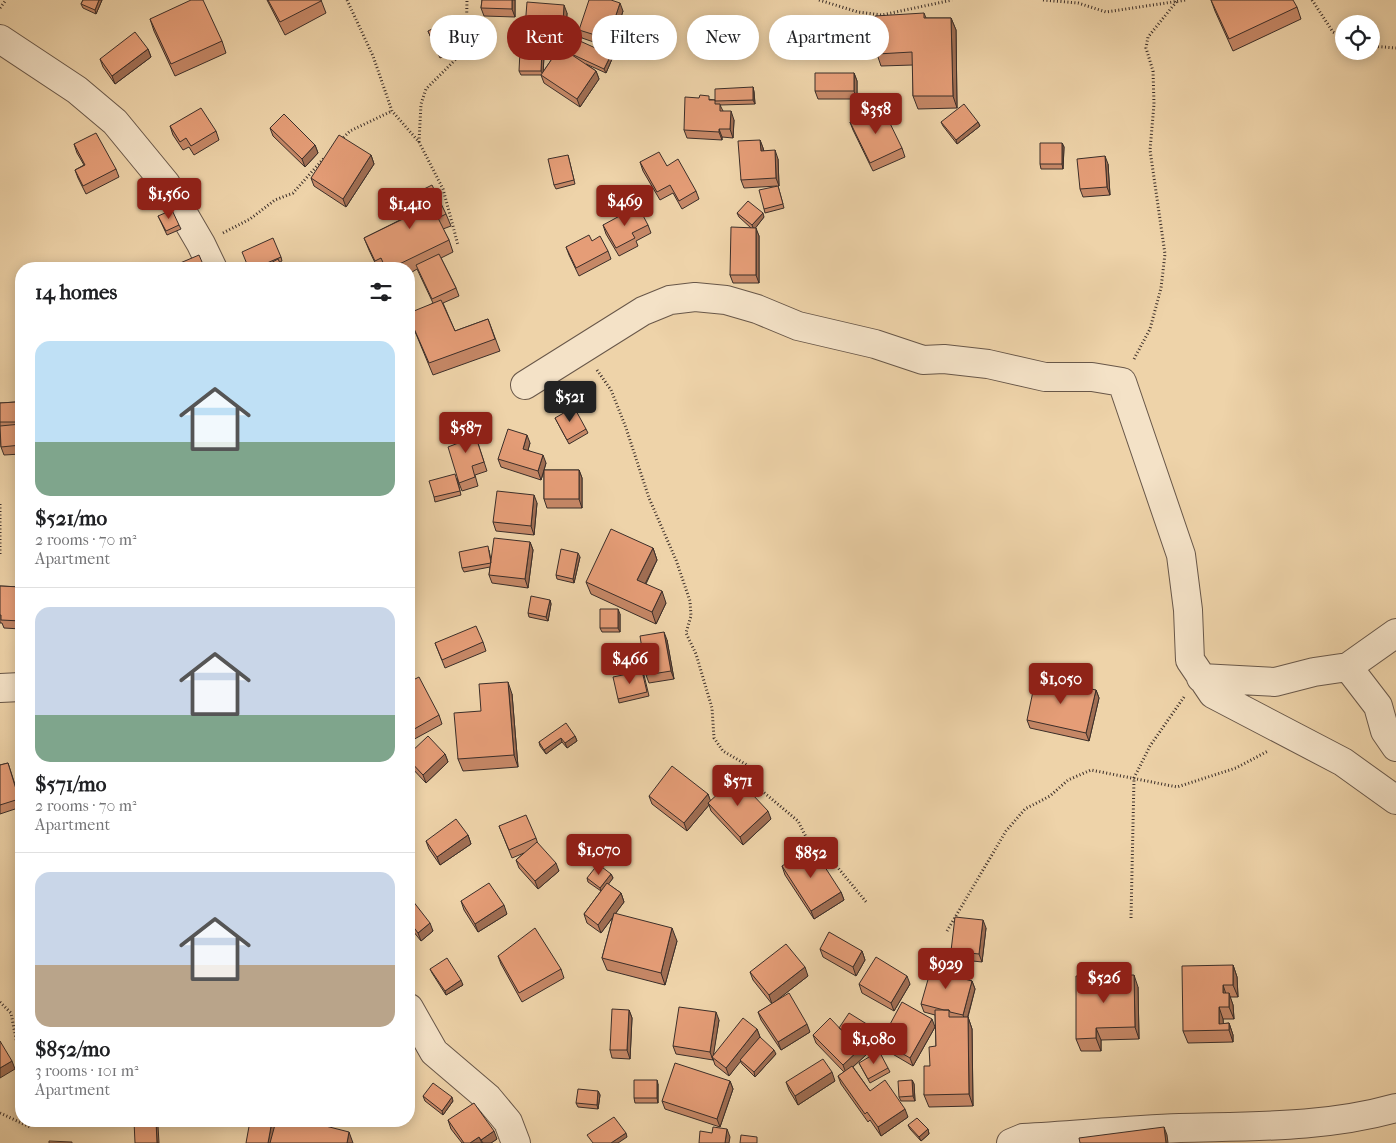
<!DOCTYPE html>
<meta charset="utf-8">
<style>
body{margin:0;font-family:"IM FELL French Canon",serif;background:#f2f2f2;color:#202124;height:100vh;display:flex;flex-direction:column;font-size:19px;white-space:nowrap}
*{box-sizing:border-box;margin:0}
p{font-size:16px;color:#757577}
.icon{flex:none;width:28px;height:28px;fill:none;stroke:currentColor;stroke-width:2;stroke-linecap:round;stroke-linejoin:round}
.map{position:relative;flex:1;overflow:hidden}
.details{position:absolute;left:15px;top:262px;width:400px;height:865px;display:flex;flex-direction:column;background:#fff;border-radius:20px;box-shadow:0 2px 12px #0003}
.details>*{flex:none}
.hud{position:absolute;left:430px;top:15px;width:475px;height:45px;display:flex;gap:10px}
.buttons{position:absolute;left:1335px;top:15px;display:grid;gap:10px}
.buttons a{display:grid;place-items:center;width:45px;height:45px;border-radius:50%;background:#fff;box-shadow:0 2px 12px #0003;font-size:25px}
.price{position:absolute;translate:-50% -42px;padding:0 11px;border-radius:5px;background:#8f2418;color:#fff;font-size:16px;line-height:32px;filter:drop-shadow(0 1px 2px #0008)}
.price::after{content:'';position:absolute;left:50%;top:30px;width:15px;height:11px;margin-left:-8px;background:inherit;clip-path:polygon(0 0,100% 0,50% 100%)}
.price.on{background:#222;color:#fff}
ul{padding:0;list-style:none}
li{display:grid;align-content:center;gap:10px;height:265px;padding:0 20px}
li+li{border-top:1px solid #e0e0e0}
li span{display:grid;place-items:center;height:155px;border-radius:15px;color:#555}
li>.icon{margin-inline-start:auto}
span .icon{width:90px;height:90px;fill:#fffc;stroke-width:1}
li b{font-size:21px}
h2{display:flex;justify-content:space-between;align-items:center;height:60px;padding:0 20px;font-size:21px}
.pill{padding:0 18px;border-radius:22px;background:#fff;box-shadow:0 2px 12px #0003;font-size:18px;line-height:45px}
.pill.on{background:#8f2418;color:#fff}
.map>svg:first-child{display:block}
.lines{fill:none;stroke-linecap:round;stroke-linejoin:round}
.minor-casing{stroke:#685749;stroke-width:30}
.path{stroke:#3b2e29;stroke-width:3;stroke-dasharray:1 2.5;stroke-linecap:butt}
.minor{stroke:#f4e2c7;stroke-width:28}
.wall{fill:#c58766;stroke:#3b2e29}
.shaded-wall{fill:#a06e53;stroke:#3b2e29}
.building{fill:#e59d77;stroke:#3b2e29}
</style>
<div class="map">
<svg width="1396" height="1143" viewBox="0 0 1396 1143">
<rect width="100%" height="100%" fill="#eed3a9"/>
<filter id="stains"><feTurbulence type="fractalNoise" baseFrequency=".004" numOctaves="4"/><feColorMatrix values="0 0 0 0 .2 0 0 0 0 .09 0 0 0 0 .02 0 0 0 .5 -.17"/></filter>
<radialGradient id="worn" r=".72"><stop offset=".6" stop-color="#630" stop-opacity="0"/><stop offset="1" stop-color="#630" stop-opacity=".3"/></radialGradient>
<g class="lines">
<defs>
<path id="minor" d="M0,39L77,90L115,122L166,184L201,244L213,269
M525,385L643,311L670,300L695,297L726,300L757,309L798,326L875,344L923,360L944,359L988,364L1045,377H1092L1122,382L1181,555L1188,610L1190,660L1213,694L1343,762L1396,800
M1396,633L1348,667L1378,706L1385,731L1396,747
M1201,678L1275,682L1314,672L1348,667
M0,688L21,687
M409,1008L434,1052L488,1098L508,1122L516,1143
M1011,1143L1023,1138C1076,1135 1128,1130 1180,1128C1253,1126 1325,1128 1396,1108"/>
</defs>
<use href="#minor" class="minor-casing"/>
<path class="path" d="M347,0L373,56L392,111L419,142L443,189L458,245
M819,0L858,12L882,15L952,0
M1043,0L1078,3L1106,12L1186,0
M1312,0L1333,32L1344,38
M0,8L6,0
M1371,46L1396,48
M341,140L350,131L392,111
M419,142L421,104L426,89L466,49L467,0
M223,233L250,219L275,200L293,193L325,157
M1134,359L1150,329L1161,288L1165,254L1150,150L1154,104L1153,71L1146,48L1148,37L1177,1
M597,370L611,390L626,428L649,498L676,560L690,601L691,616L686,633L696,654L712,708L714,738L723,751L747,765L756,776L762,791L798,821L811,847L834,863L867,903
M0,504V554
M1131,918L1134,778L1150,746L1184,697
M947,931L1006,831L1025,809L1050,796L1068,780L1091,770L1177,787L1236,768L1268,751
M0,1002L11,1013L21,1065
M0,1113L30,1127L34,1121"/>
<use href="#minor" class="minor"/>
</g>
<path class="wall" d="M83,0H102L96,14L83,8L81,4Z
M267,0H321L326,13L285,35Z
M482,0H515V17L484,16L481,8Z
M1211,0L1297,7L1301,19L1233,51L1215,11Z
M623,11L611,48L582,38L579,30Z
M567,13L565,50L612,59L606,73L586,64L596,71L599,79L580,107L544,83L541,75H521L519,71L544,56L543,72L558,50L527,48L524,40Z
M924,13L926,18H951L956,30L957,108L918,109L913,96V65L881,66L877,54Z
M150,19L222,41L226,53L175,76L154,31Z
M428,31L453,47L454,51L440,58Z
M148,49L151,57L115,84L103,67L100,59Z
M854,73L857,81V99H818L815,91Z
M753,87L754,92L755,104L720,105L723,111L734,120L733,138L722,137V140L687,138L684,130L699,98L715,100Z
M850,122L902,148L905,157L873,171L853,130Z
M941,122H978L980,126L957,144L943,126Z
M170,126L216,131L219,140L194,155L189,147L183,150L173,135Z
M270,128L315,145L318,153L305,167L273,136Z
M760,140L763,148L764,151L778,159L779,186H778L784,208L765,213L764,209L777,186L744,188L741,180Z
M1062,143L1064,147L1063,169H1041L1040,164Z
M74,144L116,169L119,177L86,194L78,178L75,170L84,165L77,153Z
M371,155L374,164L346,207L314,186L311,178Z
M568,155L575,184L556,189L554,185Z
M640,162L667,166L696,191L699,199L682,209L673,193L660,200L643,171Z
M1108,164L1110,195L1083,197L1080,189Z
M398,202L446,214L451,226L443,229L449,240L453,252L441,258L456,288L459,296L443,303L455,331L488,319L500,351L433,375L409,317L433,303L417,269L409,274V269H378L369,250L364,238L404,218Z
M737,213L764,217L755,228L759,236V283H733L730,275L751,228L739,217Z
M158,216L179,225L181,229L167,235Z
M603,225H648L651,233L636,241L638,246L619,256L606,234Z
M592,241L608,251L611,259L579,276L569,255L566,247Z
M281,257L282,261L280,262L283,269H249Z
M16,402L17,406L18,424H21V454L4,455L1,447L0,435V403Z
M555,418L586,429L588,433L569,444Z
M472,425L487,471L475,475L478,486L462,491L459,483L461,442Z
M530,443L528,450L546,463L544,470H579L582,478V508H547L544,499V471L541,480L501,467L498,459Z
M457,478L461,495L435,502L434,497Z
M537,503L534,535L496,531L493,522Z
M530,542L533,550L528,588L492,583L489,575L490,567L464,572L462,568L489,550L491,560Z
M653,548L657,560L646,584L666,603L656,624L591,594L586,582Z
M580,557L574,583L557,579L556,575Z
M0,586L21,587V629L4,628L2,623H0Z
M550,600L551,604L548,621L529,617L528,613Z
M620,614V632H602L600,628Z
M667,640L674,679L649,683L646,675Z
M483,642L486,651L445,668L435,643Z
M644,675L649,696L619,703L618,699Z
M409,682L439,715L442,724L409,742Z
M1096,690L1099,698L1089,741L1030,728L1027,720Z
M512,694L518,767L463,771L458,759L481,711Z
M575,736L577,741L567,748L562,742L546,754L540,746L539,742Z
M409,754H445L448,762L426,783L409,765Z
M8,763L21,803V807L0,814V765Z
M708,794L710,801L771,819L743,845L711,811L709,805L687,831L652,804L649,796Z
M499,826L536,838L538,844L559,871L538,889L519,868L516,860L524,853L512,858Z
M468,835L471,844L440,865L429,849L426,841Z
M782,866L841,892L844,900L814,919L785,875Z
M611,874L613,878L608,884L621,893L624,902L615,914L677,941L665,985L607,970L602,958L613,917L601,933L587,923L584,914L601,891L588,882L587,878Z
M409,896L433,931L421,941L409,926Z
M461,901L507,914L478,932L464,910Z
M986,928L982,962L954,959L951,951Z
M820,949L862,951L865,960L856,976L823,957Z
M498,956L561,969L564,978L522,1002L501,964Z
M1233,965L1237,977L1238,997H1230L1233,1005L1234,1019H1223V1024L1229,1023L1233,1035V1042L1188,1043L1183,1031Z
M430,969L463,985L446,995L432,973Z
M750,972L808,976L773,1003L810,1032L781,1050L761,1020L758,1012L772,1004L753,980Z
M962,977V978L972,981L975,989L968,1017L972,1029L973,1106L929,1107L924,1095L930,1066L936,1046L935,1015L924,1012L921,1004Z
M859,984H910L894,1011L862,993Z
M1138,987L1139,1039L1101,1040V1051H1081L1076,1039Z
M629,1010L632,1018L630,1059L612,1058L610,1050Z
M719,1020L713,1055L757,1029L760,1037L753,1046L776,1054L755,1077L742,1064L740,1061L729,1076L715,1065L713,1059V1060L676,1054L673,1046Z
M935,1027L913,1066L884,1049L881,1041Z
M839,1028L878,1031L879,1035L870,1050L860,1043L866,1055L853,1067L870,1091L908,1117L881,1136L870,1120L868,1122L841,1084L838,1076L844,1072L816,1043L813,1035Z
M859,1063L888,1068L890,1072L870,1083Z
M912,1080L914,1084L915,1101H901L899,1097Z
M730,1081L733,1089L720,1127L665,1109L662,1101Z
M835,1081L798,1105L789,1090L786,1082Z
M658,1084V1103H635L634,1098Z
M598,1091L600,1095L598,1109L578,1107L576,1103Z
M423,1096L453,1101L443,1115L425,1101Z
M448,1120L497,1139L491,1143H462L451,1129Z
M70,1121H98L97,1125L70,1123Z
M908,1125L928,1129L929,1134L921,1141L910,1129Z"/>
<path class="shaded-wall" d="M99,0H102L96,14L95,10Z
M512,0H515V17L512,9Z
M620,3L623,11L611,48L608,39Z
M564,5L567,13L565,50L562,42Z
M951,18L956,30L957,108L953,96Z
M148,49L151,57L115,84L112,76Z
M542,52L544,56L543,75L541,71Z
M611,55L612,59L606,73L604,69Z
M596,71L599,79L580,107L577,99Z
M854,73L857,81V99L854,91Z
M753,87L754,92L755,104L753,100Z
M731,111L734,120L733,138L730,129Z
M978,122L980,126L957,144L956,140Z
M719,129L722,137V140L719,132Z
M760,140L763,148L764,160L761,151Z
M1062,143L1064,147L1063,169L1062,164Z
M315,145L318,153L305,167L302,159Z
M775,150L778,159L779,186L776,178Z
M371,155L374,164L346,207L343,199Z
M1105,156L1108,164L1110,195L1107,187Z
M763,213L764,217L754,230L752,225Z
M756,228L759,236V283L756,275Z
M16,402L17,406L18,426L16,422Z
M527,435L530,443L526,457L523,449Z
M543,455L546,463L541,480L538,471Z
M579,470L582,478V508L579,499Z
M534,495L537,503L534,535L531,526Z
M530,542L533,550L528,588L525,579Z
M653,548L657,560L641,592L637,580Z
M578,553L580,557L574,583L573,579Z
M662,591L666,603L656,624L652,612Z
M550,600L551,604L548,621L546,617Z
M618,609L620,614V632L618,628Z
M664,632L667,640L674,679L671,671Z
M508,682L512,694L518,767L514,755Z
M1096,690L1099,698L1089,741L1086,733Z
M575,736L577,741L567,748L565,743Z
M561,738L562,742L546,754L544,750Z
M445,754L448,762L426,783L423,775Z
M708,794L711,802L708,803L709,805L687,831L684,823Z
M768,811L771,819L743,845L740,837Z
M468,835L471,844L440,865L437,857Z
M556,863L559,871L538,889L535,881Z
M611,874L613,878L602,893L600,888Z
M841,892L844,900L814,919L811,911Z
M621,893L624,902L601,933L598,925Z
M504,905L507,914L478,932L475,924Z
M983,920L986,928L982,962L979,954Z
M430,923L433,931L421,941L418,933Z
M672,928L677,941L665,985L661,973Z
M862,951L865,960L856,976L853,967Z
M1233,965L1237,977L1238,997L1233,985Z
M805,967L808,976L772,1004L769,995Z
M959,969L962,977L960,985L957,977Z
M1134,975L1138,987L1139,1039L1135,1027Z
M907,976L910,984L894,1011L891,1003Z
M461,980L463,985L446,995L445,991Z
M972,981L975,989L966,1023L963,1015Z
M1223,985L1227,997L1223,993Z
M1229,993L1233,1005L1234,1019L1229,1007Z
M1219,1007L1223,1019L1224,1030L1219,1024Z
M629,1010L632,1018L630,1059L627,1050Z
M716,1012L719,1020L713,1058L712,1057L713,1060L710,1052Z
M968,1017L972,1029L973,1106L969,1094Z
M932,1019L935,1027L913,1066L910,1058Z
M1229,1023L1233,1035V1042L1229,1030Z
M807,1024L810,1032L781,1050L778,1042Z
M1096,1028L1101,1040V1051L1096,1038Z
M757,1029L760,1037L729,1076L726,1068Z
M878,1031L879,1035L870,1050L869,1046Z
M863,1046L866,1055L846,1073L843,1065Z
M774,1050L776,1054L755,1077L754,1072Z
M12,1061L15,1069L0,1078V1068Z
M832,1072L835,1081L798,1105L795,1096Z
M657,1080L658,1084V1103L657,1098Z
M912,1080L914,1084L915,1101L913,1096Z
M730,1081L733,1089L720,1127L717,1119Z
M598,1091L600,1095L598,1109L597,1105Z
M452,1097L453,1101L443,1115L442,1111Z
M905,1109L908,1117L881,1136L878,1127Z
M156,1121H157L158,1126L159,1143H157Z
M272,1121H274L276,1126L273,1143H268Z
M1164,1127L1167,1135L1168,1143H1166Z
M727,1129L730,1137L729,1143H725Z
M928,1129L929,1134L921,1141L919,1137Z
M494,1131L497,1139L491,1143H483L481,1140Z
M349,1132L353,1143H347Z
M626,1133L627,1137L618,1143H611Z
M479,1137L482,1143H470Z"/>
<path class="building" d="M83,0H99L95,10L81,4Z
M191,0H203L222,41L171,64L150,19Z
M268,0H321V1L280,22Z
M482,0H512V9L481,8Z
M589,0H611L620,3L608,39L579,30Z
M1211,0H1293L1297,7L1229,39Z
M527,2L564,5L562,42L524,40Z
M924,13V18H951L953,96H913L912,52L877,54L875,16Z
M442,24L453,47L438,54L428,31Z
M135,32L148,49L112,76L100,59Z
M571,37L611,55L604,69L565,51Z
M560,47L596,71L577,99L541,75Z
M520,51L542,52L541,71H519Z
M815,73H854V91H815Z
M753,87V100L715,101V89Z
M700,95L709,96V100H715V104H720V111H731L730,129H719V132L684,130L685,97L699,98Z
M964,104L978,122L956,140L941,122Z
M882,107L902,148L870,163L850,122Z
M201,108L216,131L191,146L186,138L180,142L170,126Z
M284,114L315,145L302,159L270,128Z
M96,133L116,169L83,186L75,170L85,165L74,144Z
M339,135L371,155L343,199L311,178Z
M760,140L761,151L775,150L776,178L741,180L738,141Z
M1040,143H1062V164H1040Z
M659,152L667,166L678,159L696,191L679,201L670,185L657,192L640,162Z
M568,155L574,180L554,185L548,159Z
M1105,156L1107,187L1080,189L1077,159Z
M432,185L446,214L438,218L449,240L389,269H386L381,258L375,261L364,238L405,218L398,202Z
M778,186L783,204L764,209L759,190Z
M748,201L763,213L752,225L737,213Z
M638,206L648,225L632,233L635,238L616,248L603,225Z
M172,210L179,225L166,231L158,216Z
M731,227L756,228V275H730Z
M589,235L592,241L600,236L608,251L576,268L566,247Z
M273,238L281,257L253,269H249L242,252Z
M439,254L456,288L432,299L416,265Z
M199,255L205,269H166Z
M278,259L283,269H260Z
M441,300L455,331L488,319L495,339L429,363L409,317V313Z
M16,402V422H0V403Z
M574,407L586,429L567,440L555,418Z
M21,424V445L1,447L0,426Z
M472,425L484,462L472,466L475,477L459,483L448,447L461,442L457,430Z
M508,429L527,435L523,449L543,455L538,471L498,459Z
M544,470H579V499H544Z
M455,474L460,491L434,497L429,481Z
M497,491L534,495L531,526L493,522Z
M611,529L653,548L637,580L662,591L652,612L586,582Z
M494,538L530,542L525,579L489,575Z
M488,546L491,563L462,568L459,552Z
M561,549L578,553L573,579L556,575Z
M0,586L21,587V621L1,620V615H0Z
M531,596L550,600L546,617L528,613Z
M600,609H618V628H600Z
M476,626L483,642L442,660L435,643Z
M664,632L671,671L646,675L640,636Z
M642,671L647,692L618,699L613,677Z
M419,677L439,715L409,732V682Z
M1036,677L1096,690L1086,733L1027,720Z
M508,682L514,755L458,759L454,713L481,711L479,684Z
M566,723L575,736L565,743L561,738L544,750L539,742Z
M428,736L445,754L423,775L409,760V754Z
M8,763L19,799L0,805V765Z
M672,766L708,794L684,823L649,796Z
M736,777L768,811L740,837L708,803Z
M526,815L536,838L509,850L499,826Z
M456,819L468,835L437,857L426,841Z
M537,842L556,863L535,881L516,860Z
M812,847L841,892L811,911L782,866Z
M598,864L611,874L600,888L587,878Z
M489,883L504,905L475,924L461,901Z
M607,883L621,893L598,925L584,914Z
M409,896L430,923L418,933L409,921Z
M614,913L672,928L661,973L602,958Z
M955,917L983,920L979,954L951,951Z
M535,928L561,969L519,993L498,956Z
M829,932L862,951L853,967L820,949Z
M786,944L805,967L769,995L750,972Z
M876,957L907,976L891,1003L859,984Z
M447,958L461,980L445,991L430,969Z
M933,962L959,969L957,977L972,981L963,1015L950,1012L949,1010H944L921,1004Z
M1233,965V985H1223V993H1229V1007H1219V1024L1229,1023V1030L1183,1031L1182,966Z
M1134,975L1135,1027L1096,1028V1038L1076,1039V976Z
M789,993L807,1024L778,1042L758,1012Z
M902,1002L932,1019L910,1058L881,1041Z
M679,1007L716,1012L710,1052L673,1046Z
M612,1009L629,1010L627,1050H610Z
M935,1010H949V1017H968L969,1094L924,1095V1066H930L929,1047L936,1046Z
M849,1013L878,1031L869,1046L839,1028Z
M743,1018L757,1029L726,1068L712,1057Z
M830,1018L848,1037L850,1034L863,1046L843,1065L813,1035Z
M760,1037L774,1050L754,1072L740,1060Z
M0,1041L12,1061L0,1068Z
M879,1051L888,1068L868,1079L859,1063Z
M823,1059L832,1072L795,1096L786,1082Z
M675,1063L730,1081L717,1119L662,1101Z
M852,1066L870,1091L885,1080L905,1109L878,1127L867,1112L865,1114L838,1076Z
M634,1080H657V1098H634Z
M912,1080L913,1096L899,1097L898,1081Z
M433,1083L452,1097L442,1111L423,1096Z
M578,1089L598,1091L597,1105L576,1103Z
M474,1103L494,1131L481,1140L479,1137L470,1143H464L448,1120Z
M614,1117L626,1133L611,1143H593L587,1135Z
M917,1118L928,1129L919,1137L908,1125Z
M134,1121H156L157,1143H135Z
M250,1121H272L268,1143H246Z
M276,1121H306L349,1132L347,1143H270Z
M713,1127L727,1129L725,1143H699L700,1131L712,1133Z
M1164,1127L1166,1143H1080L1079,1138Z
M741,1135L757,1137V1143H740Z
M49,1141L72,1142V1143H49Z"/>
<rect width="100%" height="100%" filter="url(#stains)"/>
<rect width="100%" height="100%" fill="url(#worn)"/>
</svg>
<div class="buttons">
<a><svg class="icon" aria-label="locate" viewBox="0 0 24 24"><circle cx="12" cy="12" r="6"/><path d="M12 2v4M12 18v4M2 12h4M18 12h4"/></svg></a>
</div>
<b class="price" style="left:876px;top:135px">$358</b>
<b class="price" style="left:169px;top:220px">$1,560</b>
<b class="price" style="left:625px;top:227px">$469</b>
<b class="price" style="left:410px;top:230px">$1,410</b>
<b class="price on" style="left:570px;top:423px">$521</b>
<b class="price" style="left:466px;top:454px">$587</b>
<b class="price" style="left:630px;top:685px">$466</b>
<b class="price" style="left:1061px;top:705px">$1,050</b>
<b class="price" style="left:738px;top:807px">$571</b>
<b class="price" style="left:599px;top:876px">$1,070</b>
<b class="price" style="left:811px;top:879px">$852</b>
<b class="price" style="left:946px;top:990px">$929</b>
<b class="price" style="left:1104px;top:1004px">$526</b>
<b class="price" style="left:874px;top:1065px">$1,080</b>
<div class="hud">
<a class="pill">Buy</a>
<a class="pill on">Rent</a>
<a class="pill">Filters</a>
<a class="pill">New</a>
<a class="pill">Apartment</a>
</div>
<section class="details">
<h2>14 homes<svg class="icon" aria-label="filters" viewBox="0 0 24 24"><path d="M4 7h16M4 17h16"/><circle cx="9" cy="7" r="2"/><circle cx="15" cy="17" r="2"/></svg></h2>
<ul>
<li><span style="background:linear-gradient(#bfe0f5 65%,#7fa58c 0)"><svg class="icon" aria-label="home" viewBox="0 0 24 24"><path d="M3 11l9-7 9 7M6 9v11h12V9"/></svg></span><div><b>$521/mo</b><p>2 rooms · 70 m²</p><p>Apartment</p></div></li>
<li><span style="background:linear-gradient(#c9d6e8 70%,#7fa58c 0)"><svg class="icon" aria-label="home" viewBox="0 0 24 24"><path d="M3 11l9-7 9 7M6 9v11h12V9"/></svg></span><div><b>$571/mo</b><p>2 rooms · 70 m²</p><p>Apartment</p></div></li>
<li><span style="background:linear-gradient(#c9d6e8 60%,#b9a48a 0)"><svg class="icon" aria-label="home" viewBox="0 0 24 24"><path d="M3 11l9-7 9 7M6 9v11h12V9"/></svg></span><div><b>$852/mo</b><p>3 rooms · 101 m²</p><p>Apartment</p></div></li>
</ul>
</section>
</div>
